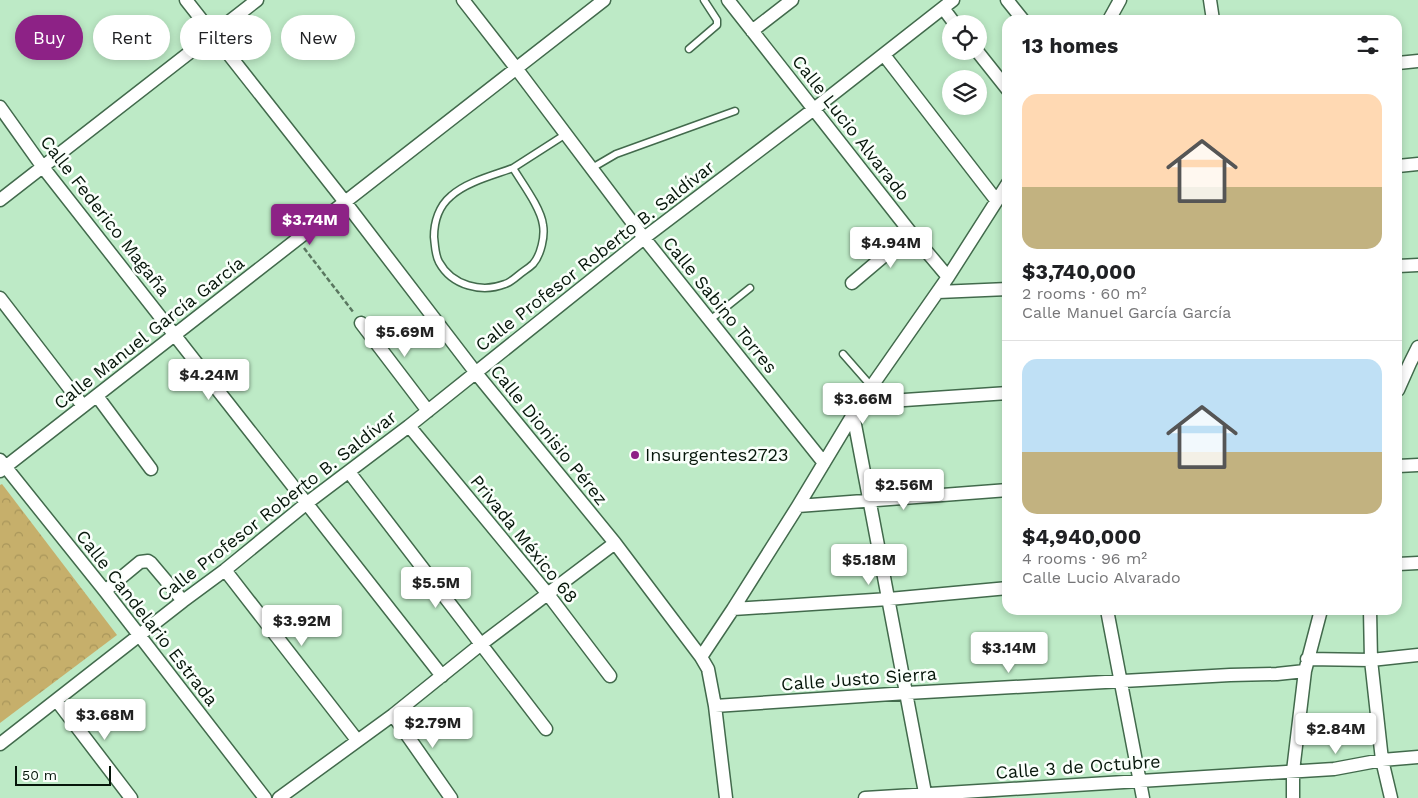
<!DOCTYPE html>
<meta charset="utf-8">
<style>
body{margin:0;font-family:"Work Sans",sans-serif;background:#f6f6f6;color:#202124;height:100vh;display:flex;flex-direction:column;font-size:19px;white-space:nowrap}
*{box-sizing:border-box;margin:0}
p{font-size:16px;color:#757577}
.icon{flex:none;width:28px;height:28px;fill:none;stroke:currentColor;stroke-width:2;stroke-linecap:round;stroke-linejoin:round}
.map{position:relative;flex:1;overflow:hidden}
.details{position:absolute;left:1002px;top:15px;width:400px;height:600px;display:flex;flex-direction:column;background:#fff;border-radius:15px;box-shadow:0 2px 8px #0003}
.details>*{flex:none}
.hud{position:absolute;left:15px;top:15px;width:475px;height:45px;display:flex;gap:10px}
.buttons{position:absolute;left:942px;top:15px;display:grid;gap:10px}
.buttons a{display:grid;place-items:center;width:45px;height:45px;border-radius:50%;background:#fff;box-shadow:0 2px 8px #0003;font-size:25px}
.scale{position:absolute;left:15px;bottom:12px;width:96px;box-sizing:border-box;padding-left:5px;border:2px solid #06160a;border-top:0;font-size:14px;line-height:18px;white-space:nowrap;color:#06160a;-webkit-text-stroke:4px #fafffb;paint-order:stroke}
.price{position:absolute;translate:-50% -42px;padding:0 11px;border-radius:5px;background:#fff;color:#222;font-size:16px;line-height:32px;filter:drop-shadow(0 1px 2px #0008)}
.price::after{content:'';position:absolute;left:50%;top:30px;width:15px;height:11px;margin-left:-8px;background:inherit;clip-path:polygon(0 0,100% 0,50% 100%)}
.price.selected{background:#8d2286;color:#fff}
ul{padding:0;list-style:none}
li{display:grid;align-content:center;gap:10px;height:265px;padding:0 20px}
li+li{border-top:1px solid #e0e0e0}
li span{display:grid;place-items:center;height:155px;border-radius:15px;color:#555}
li>.icon{margin-inline-start:auto}
span .icon{width:90px;height:90px;fill:#fffc;stroke-width:1}
li b{font-size:21px}
h2{display:flex;justify-content:space-between;align-items:center;height:60px;padding:0 20px;font-size:21px}
.chip{padding:0 18px;border-radius:22px;background:#fff;box-shadow:0 2px 8px #0003;font-size:18px;line-height:45px}
.chip.selected{background:#8d2286;color:#fff}
.map>svg:first-child{display:block}
.park{fill:url(#park-crowns)}
.lines{fill:none;stroke-linecap:round;stroke-linejoin:round}
.lane-casing{stroke:#426a4c;stroke-width:9}
.street-casing{stroke:#426a4c;stroke-width:15}
.path{stroke:#5a7760;stroke-width:2.5;stroke-dasharray:5 2.5;stroke-linecap:butt}
.lane{stroke:#fff;stroke-width:6}
.street{stroke:#fff;stroke-width:12}
.poi-dot{fill:#8d2286;stroke:#fafffb;stroke-width:2}
.labels{text-anchor:middle;stroke-width:5;stroke-linejoin:round;paint-order:stroke}
.street-label{font-size:18px;fill:#06160a;stroke:#fafffb}
.poi-label{font-size:18px;fill:#06160a;stroke:#fafffb;text-anchor:start}
</style>
<div class="map">
<svg width="1418" height="798" viewBox="0 0 1418 798">
<defs>
<pattern id="park-crowns" width="20" height="18" patternUnits="userSpaceOnUse" patternTransform="scale(1.25)"><rect width="20" height="18" fill="#c6af6b"/><path d="M2 6a3 3 0 1 1 6 0M12 15a3 3 0 1 1 6 0" fill="none" stroke="#a9965b"/></pattern>
</defs>
<rect width="100%" height="100%" fill="#bdeac6"/>
<path class="park" d="M2,484L117,635L0,723V485Z"/>
<g class="lines">
<defs>
<path id="lane" d="M689,49L717,25V20L704,0
M513,168C494,175 466,182 451,196C439,206 434,222 434,237C435,245 435,255 439,262C452,286 482,293 505,284C512,282 518,275 524,271C527,269 530,267 533,264C541,255 545,236 543,225C541,208 522,183 513,168L566,134
M592,168L616,154L735,111
M710,320L750,288
M843,354L872,387"/>
<path id="street" d="M186,0L345,202L476,373L615,543L701,657L708,669L715,706L726,798
M463,0L516,68L644,238L824,463
M728,0L911,233L948,277
M1007,0L1023,20
M1210,0L1213,20
M943,8L955,24
M1109,20L1120,0
M752,31L792,0
M977,51L1008,90
M884,55L996,200
M1398,63L1418,61
M0,107L42,166L442,676
M1398,166L1418,164
M0,200L257,0
M1398,266L1418,265
M852,283L911,233
M938,292L1008,289
M0,298L83,406
M361,323L428,411
M1398,390L1410,363L1418,347
M97,396L151,469
M860,403L1008,393
M853,414L926,798
M409,426L547,593L610,676
M0,460L105,591L265,798
M1398,466L1418,465
M0,471L604,0
M349,472L546,729
M798,506L1008,490
M1398,564L1418,563
M225,570L357,740
M105,591L140,562L148,561L151,563L183,601
M733,609L889,599L1008,588
M1107,610L1143,798
M1370,610L1371,660L1382,760L1391,798
M701,657L733,609L798,506L860,403L948,277L1008,183
M1307,659L1371,660L1418,655
M57,701L131,798
M715,706L907,693L1230,675L1277,674L1305,671
M393,715L451,798
M0,744L183,601L225,570L307,503L409,426L644,238L814,109L953,0
M279,798L393,715L480,645L615,543
M865,798L1334,769L1382,760L1418,757
M1293,798V771L1305,671L1321,610"/>
</defs>
<use href="#lane" class="lane-casing"/>
<use href="#street" class="street-casing"/>
<path class="path" d="M304,248L354,313"/>
<use href="#lane" class="lane"/>
<use href="#street" class="street"/>
</g>
<circle class="poi-dot" cx="635" cy="455" r="5"/>
<g class="labels">
<g class="street-label">
<text transform="translate(851 128) rotate(52)" y="6">Calle Lucio Alvarado</text>
<text transform="translate(105 216) rotate(52)" y="6">Calle Federico Magaña</text>
<text transform="translate(595 256) rotate(-38)" y="6">Calle Profesor Roberto B. Saldívar</text>
<text transform="translate(720 305) rotate(51)" y="6">Calle Sabino Torres</text>
<text transform="translate(149 333) rotate(-38)" y="6">Calle Manuel García García</text>
<text transform="translate(549 435) rotate(51)" y="6">Calle Dionisio Pérez</text>
<text transform="translate(277 506) rotate(-38)" y="6">Calle Profesor Roberto B. Saldívar</text>
<text transform="translate(524 539) rotate(51)" y="6">Privada México 68</text>
<text transform="translate(147 618) rotate(52)" y="6">Calle Candelario Estrada</text>
<text transform="translate(859 679) rotate(-4)" y="6">Calle Justo Sierra</text>
<text transform="translate(1078 767) rotate(-4)" y="6">Calle 3 de Octubre</text>
</g>
<g class="poi-label">
<text x="645" y="461">Insurgentes2723</text>
</g>
</g>
</svg>
<div class="buttons">
<a><svg class="icon" aria-label="locate" viewBox="0 0 24 24"><circle cx="12" cy="12" r="6"/><path d="M12 2v4M12 18v4M2 12h4M18 12h4"/></svg></a>
<a><svg class="icon" aria-label="layers" viewBox="0 0 24 24"><path d="M12 4l9 5-9 5-9-5zM3 14l9 5 9-5"/></svg></a>
</div>
<div class="scale">50 m</div>
<b class="price selected" style="left:310px;top:246px">$3.74M</b>
<b class="price" style="left:891px;top:269px">$4.94M</b>
<b class="price" style="left:405px;top:358px">$5.69M</b>
<b class="price" style="left:209px;top:401px">$4.24M</b>
<b class="price" style="left:863px;top:425px">$3.66M</b>
<b class="price" style="left:904px;top:511px">$2.56M</b>
<b class="price" style="left:869px;top:586px">$5.18M</b>
<b class="price" style="left:436px;top:609px">$5.5M</b>
<b class="price" style="left:302px;top:647px">$3.92M</b>
<b class="price" style="left:1009px;top:674px">$3.14M</b>
<b class="price" style="left:105px;top:741px">$3.68M</b>
<b class="price" style="left:433px;top:749px">$2.79M</b>
<b class="price" style="left:1336px;top:755px">$2.84M</b>
<div class="hud">
<a class="chip selected">Buy</a>
<a class="chip">Rent</a>
<a class="chip">Filters</a>
<a class="chip">New</a>
</div>
<section class="details">
<h2>13 homes<svg class="icon" aria-label="filters" viewBox="0 0 24 24"><path d="M4 7h16M4 17h16"/><circle cx="9" cy="7" r="2"/><circle cx="15" cy="17" r="2"/></svg></h2>
<ul>
<li><span style="background:linear-gradient(#ffd9b3 60%,#c2b280 0)"><svg class="icon" aria-label="home" viewBox="0 0 24 24"><path d="M3 11l9-7 9 7M6 9v11h12V9"/></svg></span><div><b>$3,740,000</b><p>2 rooms · 60 m²</p><p>Calle Manuel García García</p></div></li>
<li><span style="background:linear-gradient(#bfe0f5 60%,#c2b280 0)"><svg class="icon" aria-label="home" viewBox="0 0 24 24"><path d="M3 11l9-7 9 7M6 9v11h12V9"/></svg></span><div><b>$4,940,000</b><p>4 rooms · 96 m²</p><p>Calle Lucio Alvarado</p></div></li>
</ul>
</section>
</div>
